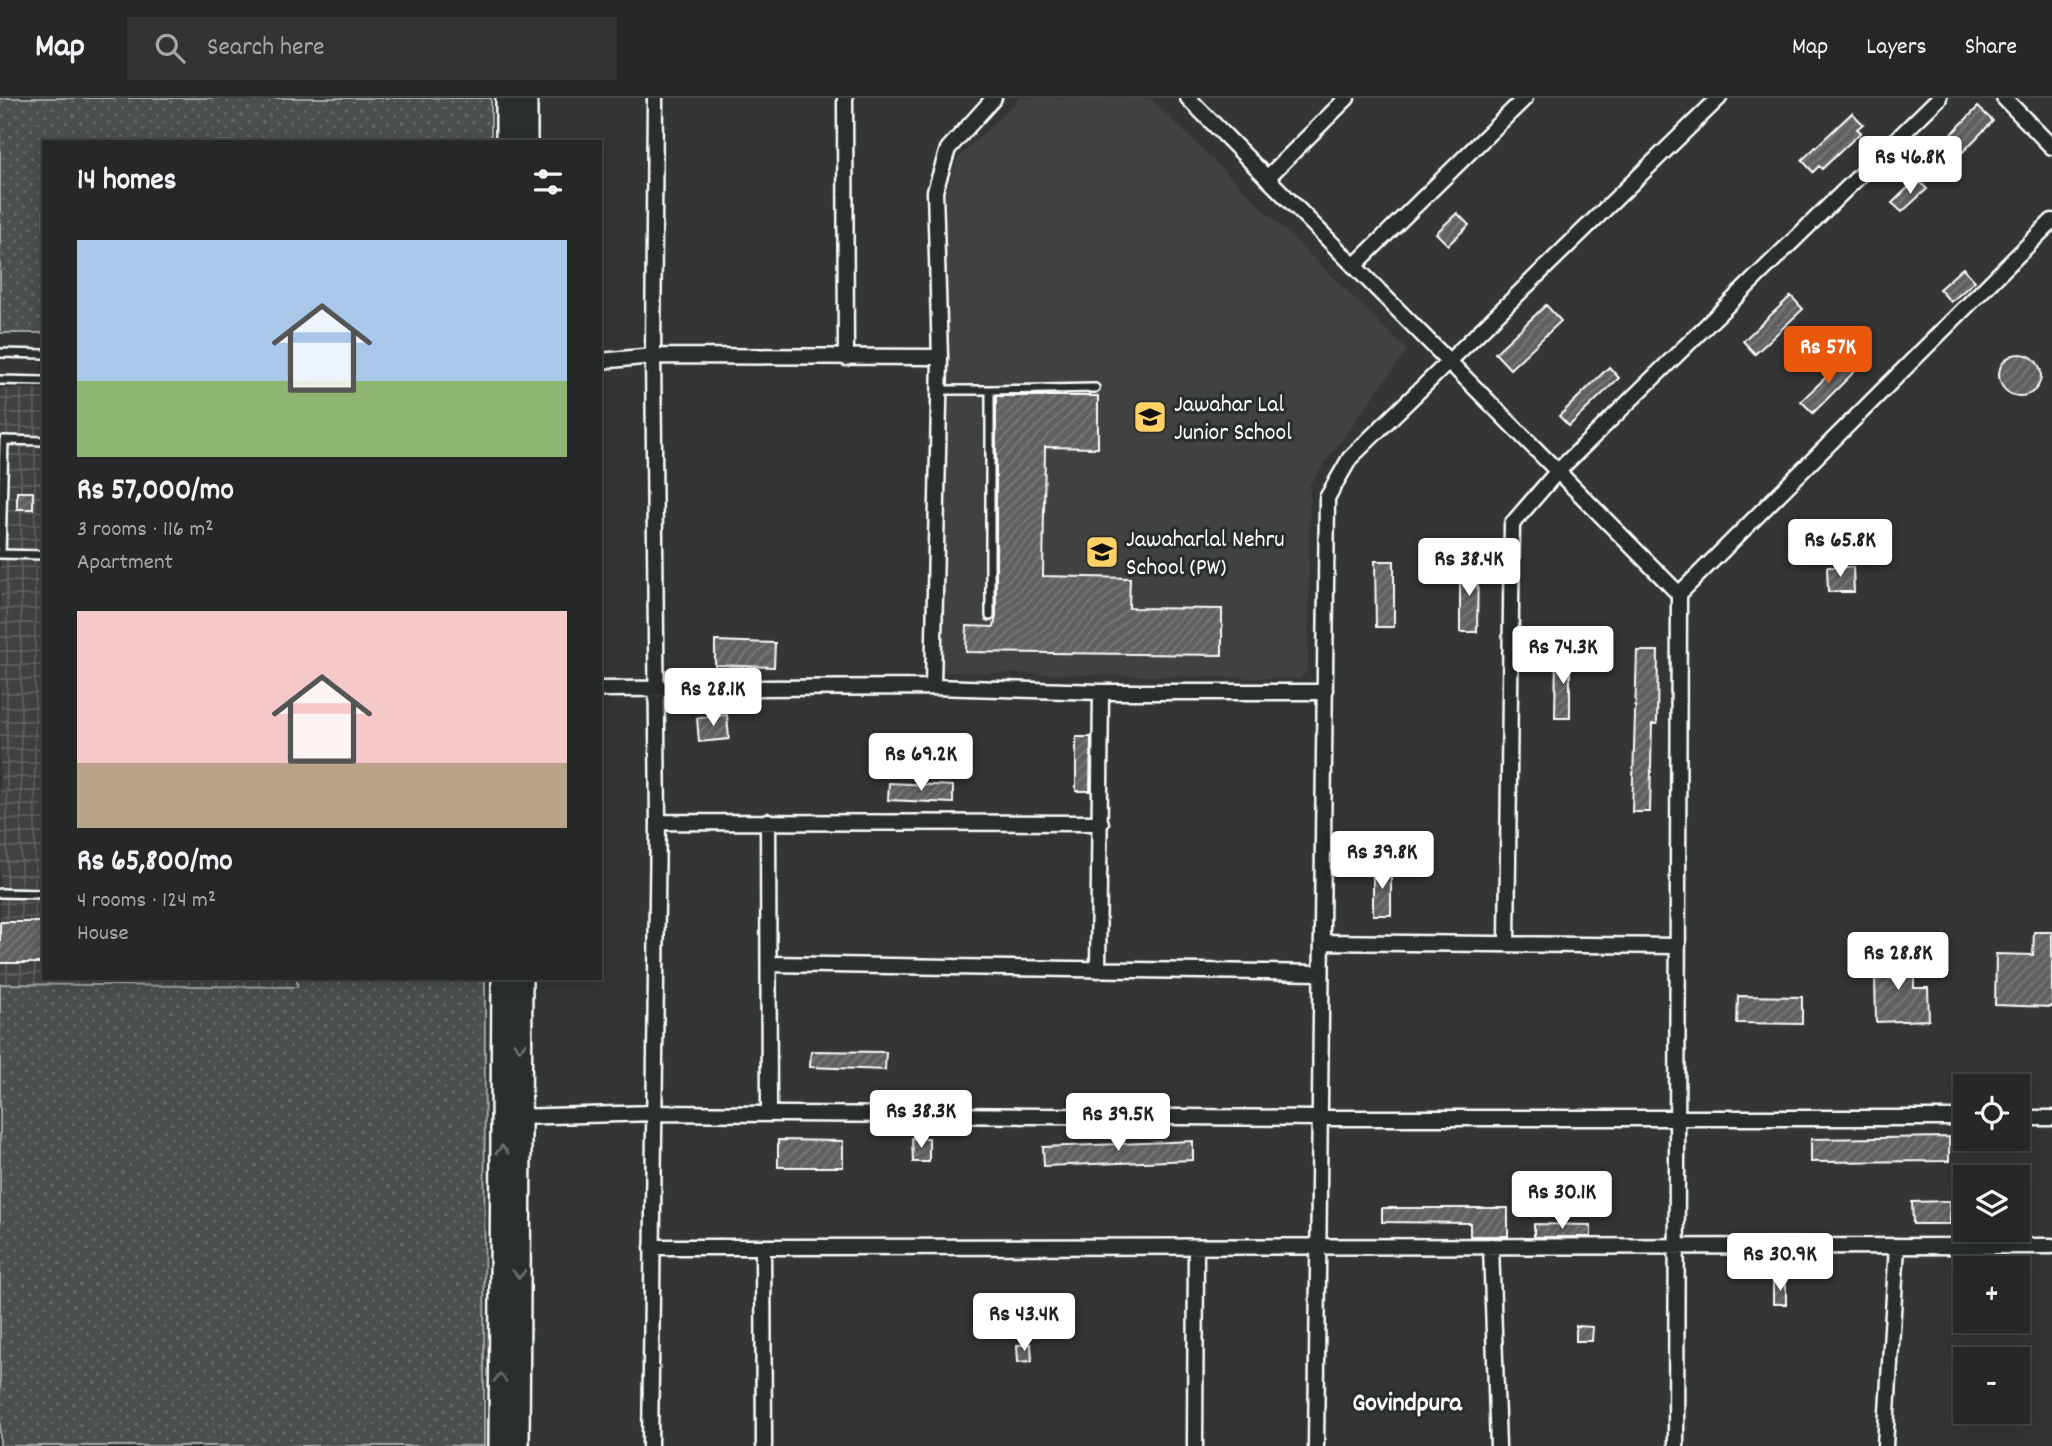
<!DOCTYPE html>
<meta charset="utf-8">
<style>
body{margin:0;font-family:Dekko,sans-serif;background:#323434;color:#f1f3f6;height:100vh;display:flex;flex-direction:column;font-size:26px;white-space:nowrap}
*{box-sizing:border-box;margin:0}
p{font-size:23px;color:#a4a6a8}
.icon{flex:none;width:38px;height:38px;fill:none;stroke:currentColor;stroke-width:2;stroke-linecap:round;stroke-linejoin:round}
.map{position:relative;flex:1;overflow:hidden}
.side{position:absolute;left:42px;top:42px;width:560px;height:840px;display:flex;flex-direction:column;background:#262828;border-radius:0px;box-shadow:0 4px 18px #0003,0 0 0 2px #424445}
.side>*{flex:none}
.tools{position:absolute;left:1953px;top:976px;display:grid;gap:14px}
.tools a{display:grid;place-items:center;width:77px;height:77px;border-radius:0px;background:#262828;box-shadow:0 4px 18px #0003,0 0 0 2px #424445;font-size:35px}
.price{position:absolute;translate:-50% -60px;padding:0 16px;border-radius:7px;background:#fff;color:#222;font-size:23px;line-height:46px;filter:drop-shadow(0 2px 4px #0008)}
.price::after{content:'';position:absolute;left:50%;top:42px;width:21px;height:16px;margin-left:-10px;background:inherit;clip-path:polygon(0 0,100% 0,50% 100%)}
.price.selected{background:#ea580c;color:#fff}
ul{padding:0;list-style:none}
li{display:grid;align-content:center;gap:14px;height:371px;padding:0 35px}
li span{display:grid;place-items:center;height:217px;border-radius:0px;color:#555}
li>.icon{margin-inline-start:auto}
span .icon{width:126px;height:126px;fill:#fffc;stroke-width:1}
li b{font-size:30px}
h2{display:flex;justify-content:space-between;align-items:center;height:84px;padding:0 35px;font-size:30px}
header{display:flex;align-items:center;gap:42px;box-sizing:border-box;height:98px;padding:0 35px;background:#262828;border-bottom:2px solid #424445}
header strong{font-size:33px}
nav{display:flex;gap:38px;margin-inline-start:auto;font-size:24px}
.search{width:490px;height:63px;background:#323434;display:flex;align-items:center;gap:18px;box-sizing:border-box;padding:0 24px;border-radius:0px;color:#a4a6a8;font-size:26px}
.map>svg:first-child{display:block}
.built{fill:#404243}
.industrial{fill:url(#industrial-grid)}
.grass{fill:url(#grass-dots);stroke:#a6a7a8;stroke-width:2}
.building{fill:url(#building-hatch);stroke:#fff;stroke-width:2}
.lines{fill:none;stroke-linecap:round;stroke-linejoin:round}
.lane-casing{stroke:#fff;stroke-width:12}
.street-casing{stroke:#fff;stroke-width:19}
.secondary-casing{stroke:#fff;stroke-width:26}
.lane{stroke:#2a2d2e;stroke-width:7}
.street{stroke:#2a2d2e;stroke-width:14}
.secondary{stroke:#2a2d2e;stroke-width:21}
.oneway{stroke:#6a6c6d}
.labels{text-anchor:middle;stroke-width:6;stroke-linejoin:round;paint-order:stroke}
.poi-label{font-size:24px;fill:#fff;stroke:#2a2d2e;text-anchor:start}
.neighbourhood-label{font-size:26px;font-weight:bold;fill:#fff;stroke:#2a2d2e}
</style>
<header>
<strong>Map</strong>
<div class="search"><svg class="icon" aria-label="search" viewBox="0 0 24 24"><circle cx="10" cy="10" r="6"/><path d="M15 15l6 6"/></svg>Search here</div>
<nav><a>Map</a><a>Layers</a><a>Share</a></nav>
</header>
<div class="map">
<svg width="2052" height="1348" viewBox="0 0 2052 1348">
<defs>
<pattern id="industrial-grid" width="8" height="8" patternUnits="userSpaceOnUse" patternTransform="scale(1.75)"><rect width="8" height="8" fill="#404243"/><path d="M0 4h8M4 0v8" fill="none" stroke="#5d5e5f"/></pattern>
<pattern id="grass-dots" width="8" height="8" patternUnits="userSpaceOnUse" patternTransform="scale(1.75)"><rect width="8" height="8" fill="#4c4f50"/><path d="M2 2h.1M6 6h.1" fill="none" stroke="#67696a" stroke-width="1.8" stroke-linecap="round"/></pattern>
<pattern id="building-hatch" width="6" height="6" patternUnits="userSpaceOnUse" patternTransform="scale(1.75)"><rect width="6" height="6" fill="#5f6162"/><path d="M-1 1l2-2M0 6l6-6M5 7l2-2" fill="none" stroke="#77797a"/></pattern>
</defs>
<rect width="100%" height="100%" fill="#333536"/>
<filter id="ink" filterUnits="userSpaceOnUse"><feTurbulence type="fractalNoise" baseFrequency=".0143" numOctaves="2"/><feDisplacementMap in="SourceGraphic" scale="14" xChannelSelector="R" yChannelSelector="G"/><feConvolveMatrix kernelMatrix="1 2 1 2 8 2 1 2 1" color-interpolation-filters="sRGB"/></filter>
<g filter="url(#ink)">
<path class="built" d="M1020,0H1150L1407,252L1310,386L1308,572L1300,581L937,574L946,94L957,61Z"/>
<path class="industrial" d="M0,291H44V880H297V889L0,886Z"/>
<path class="grass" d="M0,0H491V44H44V235H0Z
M297,880H485L484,1348H0V886L297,889Z"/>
<path class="building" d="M1978,9L1993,23L1948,69L1933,55Z
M1852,15L1863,26L1857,31L1861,34L1822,71L1819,68L1813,74L1802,62Z
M1917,81L1927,91L1902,114L1892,105Z
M1457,115L1469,127L1448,147L1436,135Z
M1963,170L1975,183L1951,204L1939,191Z
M1791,198L1803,211L1755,256L1743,243Z
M1546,207L1561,223L1510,271L1495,255Z
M1999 277a21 21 0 1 1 42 0a21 21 0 1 1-42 0Z
M1845,261L1856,272L1813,315L1801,303Z
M1609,269L1619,280L1569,328L1559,318Z
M996,298H1098V350L1045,349L1043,478L1130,480L1129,510L1222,511V557L966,554L967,528L994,529L996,518Z
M17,394H33V411H17Z
M1375,463H1394V529H1376Z
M1460,467H1478L1477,534H1460Z
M1827,469H1853L1854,494H1828Z
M715,543L775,545L774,569L715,567Z
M1637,553H1658L1657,626H1652L1650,714H1632Z
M1556,556H1570V620H1555Z
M727,617L729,641L699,644L697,620Z
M1076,639H1091L1090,693H1076Z
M889,685L953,688V705L888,702Z
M1373,769H1391V817H1373Z
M0,824H44V865H0Z
M2034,834H2052V909L1995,907L1996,856L2033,857Z
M1914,863V890H1928L1929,922L1876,924L1875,880H1867V864Z
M1738,898L1802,899V926L1737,925Z
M811,953L886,954L885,972L810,969Z
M1949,1039V1063L1811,1064V1041Z
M912,1040H929V1064H913Z
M778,1042L843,1043V1069H778Z
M1193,1043V1062L1044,1068L1043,1049Z
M1949,1103L1950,1126H1913L1912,1104Z
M1382,1110H1508V1138H1470V1125L1382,1124Z
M1534,1126L1591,1127V1139H1534Z
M1786,1183V1206H1773V1184Z
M1576,1228L1593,1229L1592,1243H1576Z
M1031,1246L1032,1263L1018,1264L1017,1247Z"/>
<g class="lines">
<defs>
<path id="lane" d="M0,255L44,256
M0,282L44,283
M940,292H990V518
M990,292L1095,290
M0,456L44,457
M1,456L4,342L44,343
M0,795L44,796"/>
<path id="street" d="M845,0L846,260
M1188,0L1679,496L1676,1348
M2004,0L2052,49
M1267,80L1347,0
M1354,168L1525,0
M600,263L653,258L940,259
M1679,496L2052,123
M933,589L940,259L935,93L948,51L994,0
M600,591L933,589L1101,594H1324
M768,723L769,1016
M658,724L1101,725
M1322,844L1678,848
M1507,845L1512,426L1557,374L1939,0
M770,866L1321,875
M1098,872L1101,594
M514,1019L654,1015L1320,1020H1965
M2018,1020H2052
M1491,1148L1498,1348
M652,1149L2052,1148
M763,1150L764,1348
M650,1348L658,724L653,258L655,0
M1195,1348L1196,1149
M1316,1348L1327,400L1350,360L1719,0
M1885,1348L1897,1148"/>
<path id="secondary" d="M507,44V0
M526,44V0
M500,1348L503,880
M518,1348L521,880"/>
</defs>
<use href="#lane" class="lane-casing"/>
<use href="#street" class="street-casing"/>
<use href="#secondary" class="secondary-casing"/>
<use href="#lane" class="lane"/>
<use href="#street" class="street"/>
<use href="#secondary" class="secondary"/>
</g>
<defs><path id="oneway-chevron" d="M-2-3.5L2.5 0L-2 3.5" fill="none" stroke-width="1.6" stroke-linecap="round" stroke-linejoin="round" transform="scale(1.75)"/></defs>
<g class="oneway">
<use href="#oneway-chevron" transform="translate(520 948) rotate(90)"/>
<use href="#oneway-chevron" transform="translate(502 1052) rotate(-90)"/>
<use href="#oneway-chevron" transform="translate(519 1176) rotate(90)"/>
<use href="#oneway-chevron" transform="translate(500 1280) rotate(-90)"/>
</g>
</g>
<defs>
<symbol id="school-square" viewBox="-11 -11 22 22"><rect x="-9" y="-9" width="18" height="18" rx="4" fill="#ffd166" stroke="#2a2d2e"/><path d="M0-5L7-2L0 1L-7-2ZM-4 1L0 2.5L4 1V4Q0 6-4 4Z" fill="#111"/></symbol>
</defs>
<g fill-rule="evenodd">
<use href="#school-square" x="1131" y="300" width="38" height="38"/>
<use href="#school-square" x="1083" y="435" width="38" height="38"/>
</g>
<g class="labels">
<g class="poi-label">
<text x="1174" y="313">Jawahar Lal<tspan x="1174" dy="28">Junior School</tspan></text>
<text x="1126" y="448">Jawaharlal Nehru<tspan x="1126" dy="28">School (PW)</tspan></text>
</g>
<g class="neighbourhood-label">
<text x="1407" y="1312">Govindpura</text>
</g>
</g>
</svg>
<div class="tools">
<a><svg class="icon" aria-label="locate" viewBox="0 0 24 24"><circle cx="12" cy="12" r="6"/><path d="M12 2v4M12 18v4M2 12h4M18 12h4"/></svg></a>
<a><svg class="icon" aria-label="layers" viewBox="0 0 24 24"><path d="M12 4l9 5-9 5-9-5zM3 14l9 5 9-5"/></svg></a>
<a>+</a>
<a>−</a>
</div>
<b class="price" style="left:1910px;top:98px">Rs 46.8K</b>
<b class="price selected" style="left:1828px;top:288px">Rs 57K</b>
<b class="price" style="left:1840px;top:481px">Rs 65.8K</b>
<b class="price" style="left:1469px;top:500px">Rs 38.4K</b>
<b class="price" style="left:1563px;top:588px">Rs 74.3K</b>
<b class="price" style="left:713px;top:630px">Rs 28.1K</b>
<b class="price" style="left:921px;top:695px">Rs 69.2K</b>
<b class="price" style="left:1382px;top:793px">Rs 39.8K</b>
<b class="price" style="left:1898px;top:894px">Rs 28.8K</b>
<b class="price" style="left:921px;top:1052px">Rs 38.3K</b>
<b class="price" style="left:1118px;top:1055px">Rs 39.5K</b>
<b class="price" style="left:1562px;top:1133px">Rs 30.1K</b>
<b class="price" style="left:1780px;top:1195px">Rs 30.9K</b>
<b class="price" style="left:1024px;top:1255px">Rs 43.4K</b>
<section class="side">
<h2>14 homes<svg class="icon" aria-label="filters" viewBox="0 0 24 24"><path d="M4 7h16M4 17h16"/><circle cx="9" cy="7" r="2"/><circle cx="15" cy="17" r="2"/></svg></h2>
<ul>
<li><span style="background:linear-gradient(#a9c7e8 65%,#8fb573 0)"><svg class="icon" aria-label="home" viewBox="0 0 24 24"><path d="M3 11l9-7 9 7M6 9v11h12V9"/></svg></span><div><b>Rs 57,000/mo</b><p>3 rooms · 116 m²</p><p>Apartment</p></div></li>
<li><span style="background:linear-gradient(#f6c9c9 70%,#b9a48a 0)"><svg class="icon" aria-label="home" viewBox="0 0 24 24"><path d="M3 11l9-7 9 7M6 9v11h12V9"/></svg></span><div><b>Rs 65,800/mo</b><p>4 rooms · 124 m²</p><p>House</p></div></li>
</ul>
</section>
</div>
